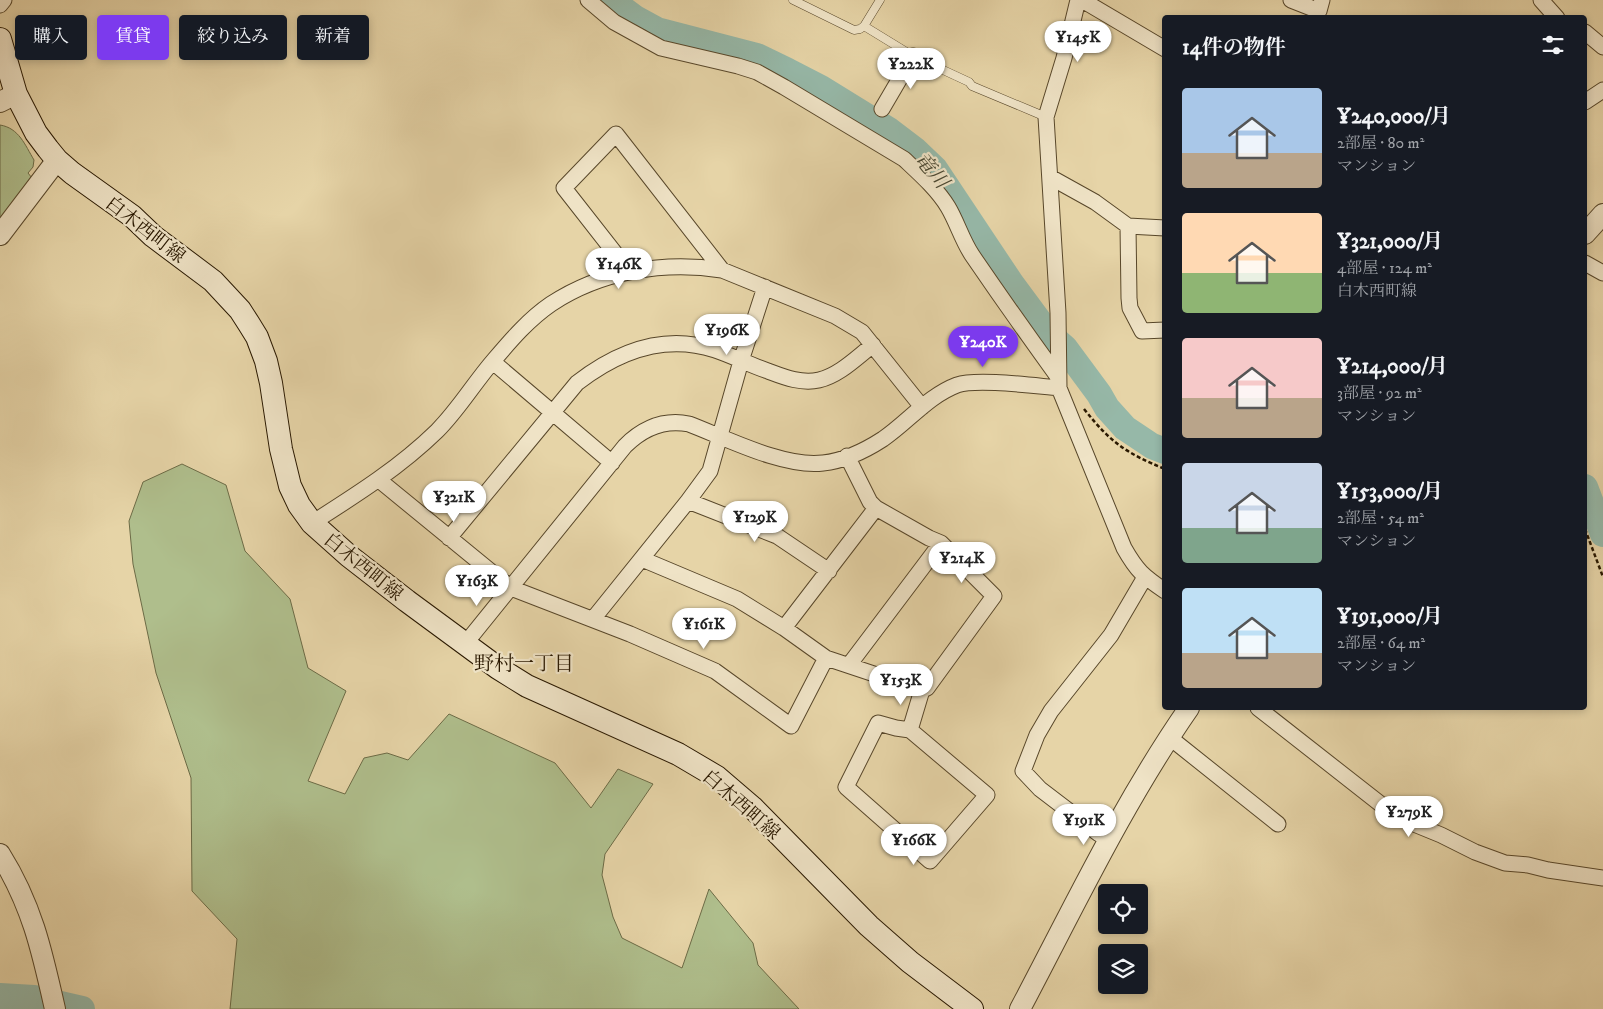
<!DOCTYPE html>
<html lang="ja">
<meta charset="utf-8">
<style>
body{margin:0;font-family:"IM FELL DW Pica","Noto Serif JP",serif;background:#242831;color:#f1f3f6;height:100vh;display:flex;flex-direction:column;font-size:19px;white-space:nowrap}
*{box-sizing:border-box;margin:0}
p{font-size:16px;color:#9ea1a6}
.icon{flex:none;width:28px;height:28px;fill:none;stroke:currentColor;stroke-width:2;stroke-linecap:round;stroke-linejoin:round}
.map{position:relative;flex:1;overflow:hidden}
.drawer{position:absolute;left:1162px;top:15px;width:425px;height:695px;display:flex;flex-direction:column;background:#171b24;border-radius:5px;box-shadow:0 2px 8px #0003}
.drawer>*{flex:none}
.hud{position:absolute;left:15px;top:15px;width:475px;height:45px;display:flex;gap:10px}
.fabs{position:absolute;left:1098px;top:884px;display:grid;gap:10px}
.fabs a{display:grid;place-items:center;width:50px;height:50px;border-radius:5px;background:#171b24;box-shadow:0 2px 8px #0003;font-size:25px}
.price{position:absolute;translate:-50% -42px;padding:0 11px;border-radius:18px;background:#fff;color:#222;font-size:16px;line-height:32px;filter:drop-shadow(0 1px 2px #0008)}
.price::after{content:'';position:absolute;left:50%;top:30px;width:15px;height:11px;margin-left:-8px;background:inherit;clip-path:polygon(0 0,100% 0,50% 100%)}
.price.on{background:#7c3aed;color:#fff}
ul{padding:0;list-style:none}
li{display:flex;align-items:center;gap:15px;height:125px;padding:0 20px}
li span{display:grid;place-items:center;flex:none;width:140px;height:100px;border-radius:5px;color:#555}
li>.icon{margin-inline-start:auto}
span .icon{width:60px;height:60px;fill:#fffc;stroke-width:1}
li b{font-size:21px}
h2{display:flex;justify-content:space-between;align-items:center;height:60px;padding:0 20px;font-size:21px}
.pill{padding:0 18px;border-radius:5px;background:#171b24;box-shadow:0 2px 8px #0003;font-size:18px;line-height:45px}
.pill.on{background:#7c3aed;color:#fff}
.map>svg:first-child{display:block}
.green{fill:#afbe8c;stroke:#6c6b46}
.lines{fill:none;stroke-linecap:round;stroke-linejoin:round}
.river{stroke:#96b8a8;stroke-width:26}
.service-casing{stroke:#58472a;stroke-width:9}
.minor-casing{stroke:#58472a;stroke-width:17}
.tertiary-casing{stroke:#58472a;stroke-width:22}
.secondary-casing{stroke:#291800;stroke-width:24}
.path{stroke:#291800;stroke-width:2.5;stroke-dasharray:4 2.5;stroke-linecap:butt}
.service{stroke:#efe3c6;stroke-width:8}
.minor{stroke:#efe3c6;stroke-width:15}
.tertiary{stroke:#efe3c6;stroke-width:20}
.secondary{stroke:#efe3c6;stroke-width:22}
.labels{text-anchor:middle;stroke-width:4.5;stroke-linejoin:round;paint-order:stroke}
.street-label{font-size:19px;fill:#291800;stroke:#efe3c6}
.water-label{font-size:20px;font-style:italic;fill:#4a4832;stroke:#efe3c6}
.neighbourhood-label{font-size:20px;fill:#291800;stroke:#efe3c6}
</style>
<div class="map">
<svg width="1603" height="1009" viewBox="0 0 1603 1009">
<rect width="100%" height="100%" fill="#e6d4a7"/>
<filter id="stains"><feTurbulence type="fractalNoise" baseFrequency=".004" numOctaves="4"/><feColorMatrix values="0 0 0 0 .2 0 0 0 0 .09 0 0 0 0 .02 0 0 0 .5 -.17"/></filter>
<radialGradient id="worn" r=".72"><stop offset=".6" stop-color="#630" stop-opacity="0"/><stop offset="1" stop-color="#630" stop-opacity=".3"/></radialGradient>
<path class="green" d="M0,125C19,128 25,145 34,160L33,167L28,173L32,178L0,220Z
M182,464L226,485L245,551L290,599L308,668L346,691L308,781L345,794L364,758L387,753L408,760L449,714L555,763L591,808L618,769L653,784L605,854L602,875L613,917L622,938L682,968L709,889L753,943L758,965L799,1009H230L237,939L192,891L191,778L156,673L133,564L129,521L143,482Z"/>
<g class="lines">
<path class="river" d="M611,0L635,18L657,30L757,56L788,71L821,88L889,130L914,149L935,169L1011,283L1048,333L1065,348L1099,394L1107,408L1125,428L1152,446L1165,451
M1585,487L1603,534
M0,996L34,998L82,1009"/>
<defs>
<path id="service" d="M793,0L854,30L860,29L864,26L913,56L969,82L972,86L1046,117
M864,26L880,0"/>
<path id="minor" d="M588,0L614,22L661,48L738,66L757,72L784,87L904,159C920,174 937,189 948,207C957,222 962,240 972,255C1000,296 1029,337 1058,377
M1078,0L1064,58L1046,117L1058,313L1059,388L1124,548C1137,571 1143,576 1165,591
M1082,0L1165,49
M1291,0L1319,11L1322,0
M1541,0L1557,18
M0,5L4,0
M1585,32L1603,47
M1585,102L1603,90
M882,109L913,56
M1050,177L1095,202L1128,226
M1165,228L1128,226L1129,298L1130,308L1142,331L1165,330
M1585,263L1603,273
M629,271L564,188L616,134L722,270
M493,362L612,463
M379,480L511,588L630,634L715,671L791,726L826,658
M688,501L777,536L829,571
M312,523C356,495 399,468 437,431C459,409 474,383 494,360C511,340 529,319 551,304C601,271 663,261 722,270L835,316L862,332L922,407
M449,538L577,383C617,352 664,333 715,350C733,356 750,365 768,371C784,377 801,384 819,380C840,375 857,357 873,345
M642,559L737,599L784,628L826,658L922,690L927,688L994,596L941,543L929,538L876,508L870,502L847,456
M593,619L688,501L710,471L741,361L765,287
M784,628L876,508
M465,644L625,446C643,428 664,419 689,424C726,438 784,468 823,463C843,461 866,450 883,439C908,422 928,396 957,385C977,378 1035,386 1059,388
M849,665L941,543
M1258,708L1397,817L1441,835L1475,852L1505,863L1528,865L1548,870L1603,878
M878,723L896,728L910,730L987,795L930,861L846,787Z
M910,730L922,690
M1169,737L1278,824
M1099,834L1040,789L1023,771L1037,735L1051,711L1111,635L1145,577"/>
<path id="tertiary" d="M0,102L16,94
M1585,234L1603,214
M0,235L57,160
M0,854C32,905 42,951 55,1009
M1020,1009C1074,907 1123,803 1189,708"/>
<path id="secondary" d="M0,39L16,94L36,133L48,149L57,160L72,173L132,216L153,236L213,281L240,310L249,324L257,337L266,361L271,383L281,449L290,486L299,505L312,523L349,556L407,601L498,668L527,686L678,754L717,777L752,807L869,926L910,962L972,1009"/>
</defs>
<use href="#service" class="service-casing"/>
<use href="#minor" class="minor-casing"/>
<use href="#tertiary" class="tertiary-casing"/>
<use href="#secondary" class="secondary-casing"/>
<path class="path" d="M1084,409C1111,443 1126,453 1165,469
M1585,529L1603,577"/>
<use href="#service" class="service"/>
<use href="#minor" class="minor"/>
<use href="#tertiary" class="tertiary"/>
<use href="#secondary" class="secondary"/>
</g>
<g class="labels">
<g class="street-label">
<text transform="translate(146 229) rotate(38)" y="7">白木西町線</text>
<text transform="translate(364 566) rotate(39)" y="7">白木西町線</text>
<text transform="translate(742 804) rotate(41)" y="7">白木西町線</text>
</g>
<g class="water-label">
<text transform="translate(932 170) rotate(50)" y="7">竜川</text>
</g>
<g class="neighbourhood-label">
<text x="524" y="670">野村一丁目</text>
</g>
</g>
<rect width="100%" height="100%" filter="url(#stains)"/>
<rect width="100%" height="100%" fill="url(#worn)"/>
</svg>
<div class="fabs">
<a><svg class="icon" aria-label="locate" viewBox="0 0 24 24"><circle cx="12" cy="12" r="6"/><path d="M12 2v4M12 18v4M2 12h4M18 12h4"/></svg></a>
<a><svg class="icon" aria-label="layers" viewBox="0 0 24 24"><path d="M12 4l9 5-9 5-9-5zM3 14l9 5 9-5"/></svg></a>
</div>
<b class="price" style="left:1078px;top:63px">¥145K</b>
<b class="price" style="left:911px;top:90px">¥222K</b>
<b class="price" style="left:619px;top:290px">¥146K</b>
<b class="price" style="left:727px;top:356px">¥196K</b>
<b class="price on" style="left:983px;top:368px">¥240K</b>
<b class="price" style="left:454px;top:523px">¥321K</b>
<b class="price" style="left:755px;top:543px">¥129K</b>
<b class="price" style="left:962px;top:584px">¥214K</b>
<b class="price" style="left:477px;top:607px">¥163K</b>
<b class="price" style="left:704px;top:650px">¥161K</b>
<b class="price" style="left:901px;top:706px">¥153K</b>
<b class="price" style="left:1409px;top:838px">¥279K</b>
<b class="price" style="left:1084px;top:846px">¥191K</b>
<b class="price" style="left:914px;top:866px">¥166K</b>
<div class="hud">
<a class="pill">購入</a>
<a class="pill on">賃貸</a>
<a class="pill">絞り込み</a>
<a class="pill">新着</a>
</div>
<section class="drawer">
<h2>14件の物件<svg class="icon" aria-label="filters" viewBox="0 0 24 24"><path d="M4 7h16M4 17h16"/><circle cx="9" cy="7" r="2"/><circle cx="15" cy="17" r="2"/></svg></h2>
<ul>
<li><span style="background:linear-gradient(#a9c7e8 65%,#b9a48a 0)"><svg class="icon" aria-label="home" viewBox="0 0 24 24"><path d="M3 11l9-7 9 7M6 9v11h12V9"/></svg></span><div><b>¥240,000/月</b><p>2部屋 · 80 m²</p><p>マンション</p></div></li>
<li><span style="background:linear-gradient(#ffd9b3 60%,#8fb573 0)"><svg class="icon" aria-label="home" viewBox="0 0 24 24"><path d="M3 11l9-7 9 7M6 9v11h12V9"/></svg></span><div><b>¥321,000/月</b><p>4部屋 · 124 m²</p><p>白木西町線</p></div></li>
<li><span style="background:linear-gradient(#f6c9c9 60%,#b9a48a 0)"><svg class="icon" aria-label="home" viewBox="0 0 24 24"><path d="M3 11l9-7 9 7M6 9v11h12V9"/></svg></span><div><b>¥214,000/月</b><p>3部屋 · 92 m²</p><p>マンション</p></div></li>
<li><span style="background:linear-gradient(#c9d6e8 65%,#7fa58c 0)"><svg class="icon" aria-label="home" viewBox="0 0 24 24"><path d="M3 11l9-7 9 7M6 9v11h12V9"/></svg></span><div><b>¥153,000/月</b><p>2部屋 · 54 m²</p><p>マンション</p></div></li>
<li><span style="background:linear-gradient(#bfe0f5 65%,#b9a48a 0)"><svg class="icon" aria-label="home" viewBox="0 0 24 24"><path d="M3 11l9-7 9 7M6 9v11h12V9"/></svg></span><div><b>¥191,000/月</b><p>2部屋 · 64 m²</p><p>マンション</p></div></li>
</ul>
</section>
</div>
